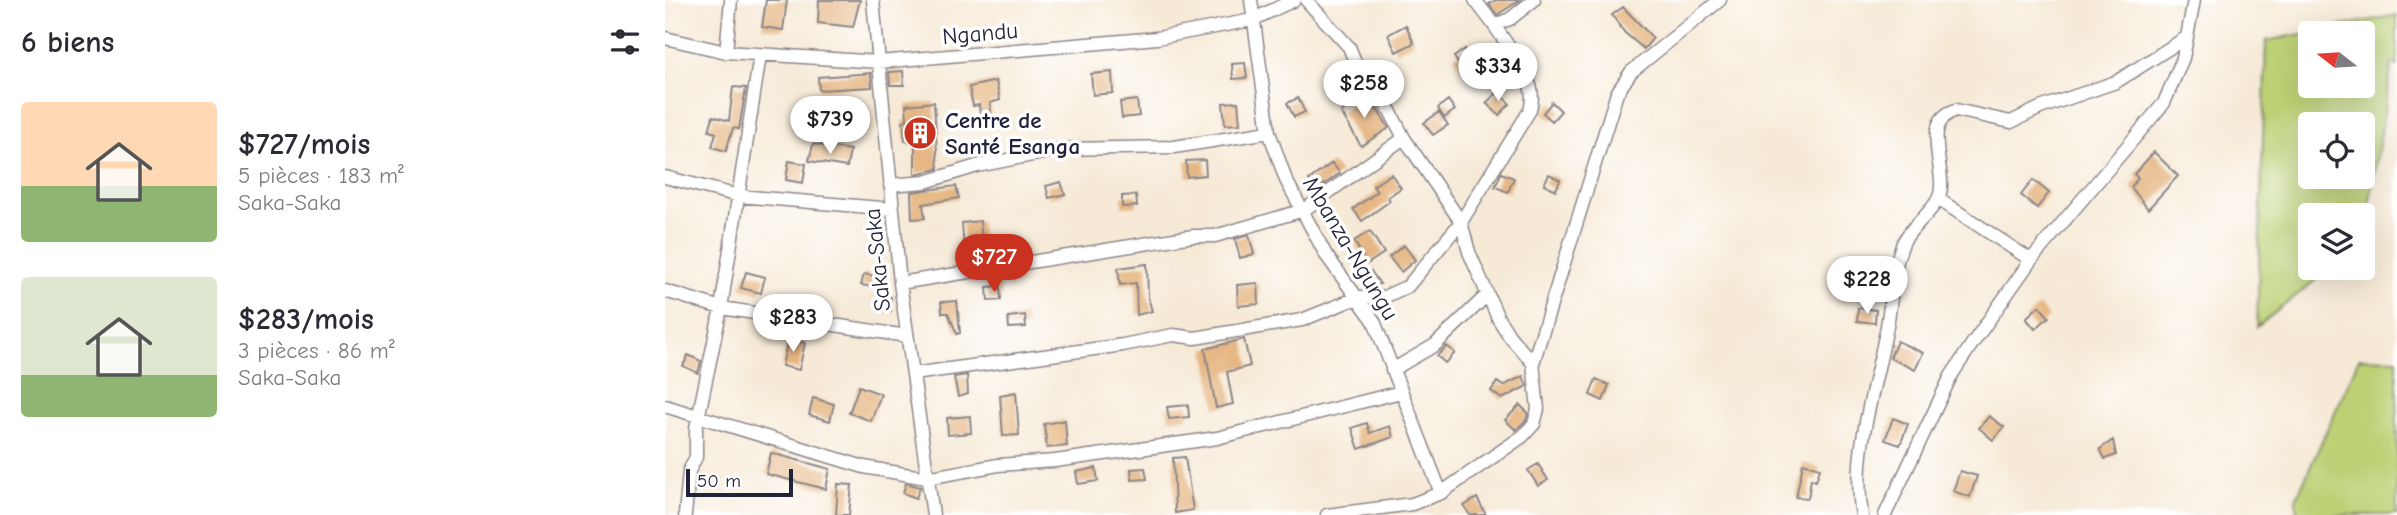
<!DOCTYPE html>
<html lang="fr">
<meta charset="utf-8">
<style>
body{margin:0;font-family:"Comic Neue",sans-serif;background:#f2f2f3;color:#2b2b33;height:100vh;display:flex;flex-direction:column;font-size:26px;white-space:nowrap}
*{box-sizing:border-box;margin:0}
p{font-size:23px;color:#7c7c81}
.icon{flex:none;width:38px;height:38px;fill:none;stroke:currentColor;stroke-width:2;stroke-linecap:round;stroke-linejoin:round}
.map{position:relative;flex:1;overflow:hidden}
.details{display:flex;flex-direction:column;background:#fff;width:665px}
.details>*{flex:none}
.needle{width:46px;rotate:287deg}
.controls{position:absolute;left:1633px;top:21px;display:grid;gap:14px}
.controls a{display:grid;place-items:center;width:77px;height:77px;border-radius:7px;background:#fff;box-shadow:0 7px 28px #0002;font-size:35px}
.scale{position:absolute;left:21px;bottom:18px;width:107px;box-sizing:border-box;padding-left:7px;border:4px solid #22223b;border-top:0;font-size:19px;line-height:24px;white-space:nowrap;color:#22223b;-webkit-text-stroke:5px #fff;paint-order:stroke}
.price{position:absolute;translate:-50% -60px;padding:0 16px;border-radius:24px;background:#fff;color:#222;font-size:23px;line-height:46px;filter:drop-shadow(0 2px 4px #0008)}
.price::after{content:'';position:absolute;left:50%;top:42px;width:21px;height:16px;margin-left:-10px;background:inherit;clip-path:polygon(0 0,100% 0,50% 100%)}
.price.current{background:#c8321e;color:#fff}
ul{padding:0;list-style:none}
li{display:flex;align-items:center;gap:21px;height:175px;padding:0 21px}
li span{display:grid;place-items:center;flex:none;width:196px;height:140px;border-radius:7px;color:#555}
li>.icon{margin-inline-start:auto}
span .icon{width:84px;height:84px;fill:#fffc;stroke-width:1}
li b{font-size:30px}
h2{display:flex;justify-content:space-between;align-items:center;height:84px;padding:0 21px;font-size:30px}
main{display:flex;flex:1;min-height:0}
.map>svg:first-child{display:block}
.grass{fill:#bcd074;stroke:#6f7958;stroke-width:2;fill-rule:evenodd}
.building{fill:#e6b784}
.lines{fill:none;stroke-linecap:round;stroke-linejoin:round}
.street-casing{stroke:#8c8689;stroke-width:15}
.street{stroke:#fff;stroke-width:12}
.labels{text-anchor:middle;stroke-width:7;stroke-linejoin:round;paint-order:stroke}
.street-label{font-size:23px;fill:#22223b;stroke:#fff}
.poi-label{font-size:23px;font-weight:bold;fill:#22223b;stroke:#fff;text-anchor:start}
</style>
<main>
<section class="details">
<h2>6 biens<svg class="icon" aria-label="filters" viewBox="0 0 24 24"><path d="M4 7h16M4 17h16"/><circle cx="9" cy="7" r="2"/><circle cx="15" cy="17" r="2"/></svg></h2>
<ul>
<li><span style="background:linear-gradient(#ffd9b3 60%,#8fb573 0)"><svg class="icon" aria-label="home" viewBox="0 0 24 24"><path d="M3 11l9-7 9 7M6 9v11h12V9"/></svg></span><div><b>$727/mois</b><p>5 pièces · 183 m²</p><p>Saka-Saka</p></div></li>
<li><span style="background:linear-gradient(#dfe7d0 70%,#8fb573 0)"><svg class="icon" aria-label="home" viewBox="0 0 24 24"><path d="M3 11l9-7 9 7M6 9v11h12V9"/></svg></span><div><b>$283/mois</b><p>3 pièces · 86 m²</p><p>Saka-Saka</p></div></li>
</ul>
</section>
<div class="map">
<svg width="1732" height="515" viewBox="0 0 1732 515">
<rect width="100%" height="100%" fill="#fff"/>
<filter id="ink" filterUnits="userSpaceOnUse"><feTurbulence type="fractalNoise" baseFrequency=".0143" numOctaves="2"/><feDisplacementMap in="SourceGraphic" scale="14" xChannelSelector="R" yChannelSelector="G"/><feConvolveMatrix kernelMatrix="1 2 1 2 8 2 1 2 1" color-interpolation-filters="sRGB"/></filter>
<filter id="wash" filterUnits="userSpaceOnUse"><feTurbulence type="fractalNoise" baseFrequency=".00686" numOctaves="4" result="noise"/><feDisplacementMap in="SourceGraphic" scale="28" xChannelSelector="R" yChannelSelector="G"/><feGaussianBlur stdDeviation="1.57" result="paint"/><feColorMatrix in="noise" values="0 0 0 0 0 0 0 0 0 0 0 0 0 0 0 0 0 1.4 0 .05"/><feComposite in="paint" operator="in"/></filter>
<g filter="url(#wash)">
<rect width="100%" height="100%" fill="#f6ead7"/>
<path class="grass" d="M1732,15V66L1727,63L1698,243V215H1645V268H1666L1592,327L1601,41ZM1645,33H1698V86H1645ZM1645,124H1698V177H1645Z
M1694,358L1732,359V515H1632L1631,499Z"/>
<g id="blocks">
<path class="building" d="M101,0H122L118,30L97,27Z
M154,0H195L188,27L153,23Z
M831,0H855L832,15L824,4Z
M958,7L988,38L979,49L960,33L947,15Z
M741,25L749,43L731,52L723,35Z
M800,49L813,71L803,78L789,57Z
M580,63L582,78L568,79L567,64Z
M238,71L239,85H225L224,72Z
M447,72L448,93L428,95L426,74Z
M206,73L207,87L154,90L153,77Z
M331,81L335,100L325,103L327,123L316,124L314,105L308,106L304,87Z
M68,87L81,88L74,129L68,128L61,151L47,147L51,133L44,131L48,116L64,121Z
M833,92L845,104L834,115L821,103Z
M700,94L708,110L711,108L724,128L696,146L676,112Z
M633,98L640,112L629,117L622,103Z
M472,100L474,116L457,118L455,102Z
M783,100L790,110L779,118L773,108Z
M269,102L273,169L250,174V143L240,141L238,121L242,120L241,105Z
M573,102L575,124L560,125L558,103Z
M887,102L896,111L887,121L878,113Z
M774,112L783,125L768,135L759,123Z
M129,119L149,122L148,136L128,130Z
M148,144L185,150L182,167L144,161Z
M1489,152L1513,176L1483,209L1466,187L1473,178L1469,174Z
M540,160L541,175L522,177L521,161Z
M124,161L141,164L138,183L121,180Z
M667,163L675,173L652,190L644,180Z
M836,173L849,178L843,192L830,187Z
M726,174L736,188L723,197L725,201L697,221L688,209L712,192L708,186Z
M884,174L895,180L891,190L879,184Z
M1368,180L1384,193L1372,208L1356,195Z
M396,182L400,194L384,198L381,186Z
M291,186L294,198L258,204L260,218L247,219L246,192Z
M471,195L472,206L457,207V196Z
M315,221L318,251L299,252L297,223Z
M705,231L719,253L702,264L689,241Z
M584,235L589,254L575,258L570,239Z
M739,245L750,260L736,272L724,257Z
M482,264L483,297L487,311L472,315L471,283L455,285L453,268Z
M706,271L715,284L702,288L695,279Z
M81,272L100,277L96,293L76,288Z
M199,274L210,276L208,287L196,285Z
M593,283L594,304L573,306L572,285Z
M335,286L336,300L323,301L322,287Z
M213,297H226V311H213Z
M292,301L295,333L292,334L283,313H277L276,302Z
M1374,306L1384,317L1370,329L1361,318Z
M1193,308L1211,310L1210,323L1192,321Z
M360,315L361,327L344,328L343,317Z
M123,339L140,343L134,370L117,366Z
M579,339L585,366L562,372L568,404L551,408L540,349Z
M1232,341L1258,353L1250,370L1225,358Z
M782,346L790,353L780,363L772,356Z
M23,355L36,361L33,373L18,366Z
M302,375L303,394L293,397L289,377Z
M858,376L862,386L837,399L826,391L832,382L838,386Z
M931,379L944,385L938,401L925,395Z
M194,386L216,394L206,421L184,413Z
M351,392L354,435L338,436L335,395Z
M148,398L169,404L165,421L144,415Z
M523,405L524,417L504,419L502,407Z
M855,405L863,413L861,420L851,430L840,420Z
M305,416L306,433L283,435L282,418Z
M1324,416L1339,427L1328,440L1314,428Z
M1228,418L1243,424L1235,445L1220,440Z
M400,420L402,446L382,448L379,424Z
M702,423L705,433L725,426L728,437L694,449L687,428Z
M1448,440L1451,455L1440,459L1435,449Z
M106,453L165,469L161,489L101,474Z
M520,457L528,510L510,513L508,458Z
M1138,463L1155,468L1151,481L1146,479L1143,498L1131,497Z
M873,464L883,480L873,486L863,470Z
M431,468L433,481L413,484L411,472Z
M480,468L482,479L467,480L466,469Z
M1295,471L1312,476L1305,497L1288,491Z
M241,483L255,487L251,498L238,493Z
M173,484L187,485L184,515H171Z
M812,498L821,515H805L799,506Z"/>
</g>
</g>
<g filter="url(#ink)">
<use href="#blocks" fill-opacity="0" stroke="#8c8689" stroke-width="2"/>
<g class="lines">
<defs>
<path id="street" d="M208,0L235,283L268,515
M586,0L604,132L621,180L661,255L709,321L776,493
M641,0L684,47L694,71L724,109L739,138L796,222L804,252L833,318L845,337L868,363
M810,0L829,25L845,19L869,0
M0,38L61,52L214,62L492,38L587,20L629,0
M61,52L66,0
M0,177L74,196L228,209
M225,185L260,182L312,166L398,149L509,147L604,132
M1273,199L1366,260
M235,283L528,236H550L639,210L739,138
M0,291L56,308L242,336
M727,370L770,345L822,295
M248,374L458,345L508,335L530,338L637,320L694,297H719L743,286L796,222L865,110C875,81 844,49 829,25
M0,406L199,467L262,478L333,465L390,461L552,438L736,392
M20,515L24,471L31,457V428L56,308L95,55
M662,515L747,504L776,493L858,436L869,424L873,409L868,363L952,93L966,72L1055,0
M1197,515C1186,453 1211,387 1222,326C1227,299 1227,269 1238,243C1246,225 1267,214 1274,197C1284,173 1253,121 1291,110L1346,122L1375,108L1451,82L1522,37
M1220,515L1286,376L1307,344L1366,260L1499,103L1518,58L1529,0"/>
</defs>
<use href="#street" class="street-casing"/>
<use href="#street" class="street"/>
</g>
</g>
<defs>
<symbol id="building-disc" viewBox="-11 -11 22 22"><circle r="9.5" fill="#c8321e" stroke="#fff"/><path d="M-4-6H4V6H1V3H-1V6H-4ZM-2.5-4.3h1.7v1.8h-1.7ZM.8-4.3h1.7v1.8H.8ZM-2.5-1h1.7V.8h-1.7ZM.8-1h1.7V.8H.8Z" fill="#fff"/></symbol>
</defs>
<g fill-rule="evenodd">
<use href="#building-disc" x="236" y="114" width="38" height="38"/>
</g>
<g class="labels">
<g class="street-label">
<text transform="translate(315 33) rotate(-5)" y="8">Ngandu</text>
<text transform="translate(686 248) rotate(59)" y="8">Mbanza-Ngungu</text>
<text transform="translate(212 260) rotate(-96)" y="8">Saka-Saka</text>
</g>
<g class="poi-label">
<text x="280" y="128">Centre de<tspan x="280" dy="26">Santé Esanga</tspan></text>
</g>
</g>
</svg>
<div class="controls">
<a><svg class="needle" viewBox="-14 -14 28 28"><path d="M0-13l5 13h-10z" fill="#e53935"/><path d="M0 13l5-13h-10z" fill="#7c7c81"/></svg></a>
<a><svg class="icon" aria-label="locate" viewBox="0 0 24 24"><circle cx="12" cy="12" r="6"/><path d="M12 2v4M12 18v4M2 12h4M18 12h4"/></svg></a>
<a><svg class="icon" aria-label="layers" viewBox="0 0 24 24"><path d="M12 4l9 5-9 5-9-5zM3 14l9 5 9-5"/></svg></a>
</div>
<div class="scale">50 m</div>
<b class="price" style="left:833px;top:103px">$334</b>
<b class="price" style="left:699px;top:120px">$258</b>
<b class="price" style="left:165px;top:156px">$739</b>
<b class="price current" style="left:329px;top:294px">$727</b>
<b class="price" style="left:1202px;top:316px">$228</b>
<b class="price" style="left:128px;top:354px">$283</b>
</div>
</main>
